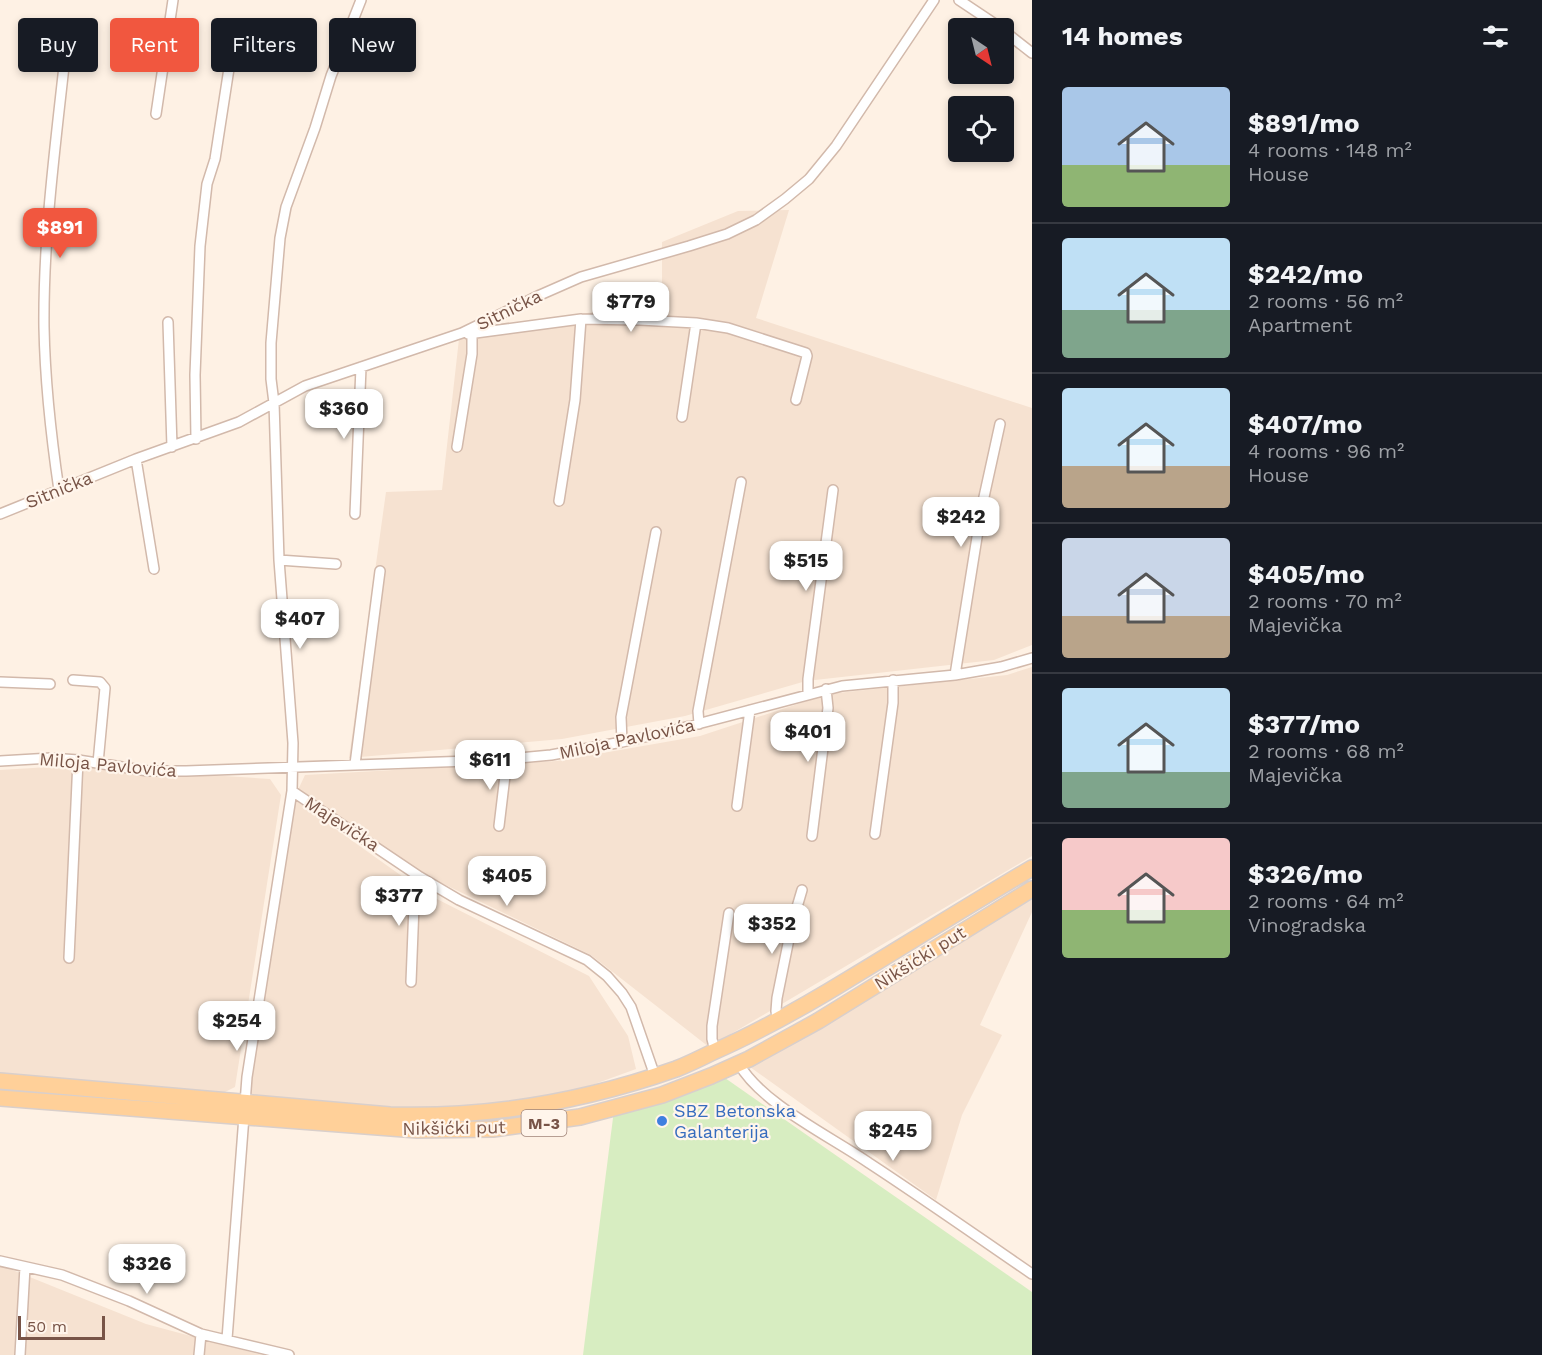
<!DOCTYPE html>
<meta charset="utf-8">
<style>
body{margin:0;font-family:"Work Sans",sans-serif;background:#242831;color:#f1f3f6;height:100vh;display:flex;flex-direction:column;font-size:22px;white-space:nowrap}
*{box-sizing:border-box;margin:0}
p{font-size:20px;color:#9ea1a6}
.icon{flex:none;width:33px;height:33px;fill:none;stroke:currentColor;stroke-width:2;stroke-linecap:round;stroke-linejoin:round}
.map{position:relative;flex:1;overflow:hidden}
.drawer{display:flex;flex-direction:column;background:#171b24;width:510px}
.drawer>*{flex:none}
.guide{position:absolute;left:18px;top:18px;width:570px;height:54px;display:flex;gap:12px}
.needle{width:39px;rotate:145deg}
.buttons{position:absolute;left:948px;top:18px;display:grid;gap:12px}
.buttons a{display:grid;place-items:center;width:66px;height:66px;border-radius:6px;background:#171b24;box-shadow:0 3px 9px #0003;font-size:30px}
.scale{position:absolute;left:18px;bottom:15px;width:87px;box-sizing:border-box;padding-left:6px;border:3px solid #785447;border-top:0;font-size:16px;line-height:21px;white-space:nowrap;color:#785447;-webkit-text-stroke:4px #fff5eb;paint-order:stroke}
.price{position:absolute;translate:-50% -51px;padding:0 14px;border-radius:12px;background:#fff;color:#222;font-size:20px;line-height:39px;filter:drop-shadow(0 2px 3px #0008)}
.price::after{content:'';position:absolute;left:50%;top:36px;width:18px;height:14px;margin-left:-9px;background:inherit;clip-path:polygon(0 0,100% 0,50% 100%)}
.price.selected{background:#f1573f;color:#fff}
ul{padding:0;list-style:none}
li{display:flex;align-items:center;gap:18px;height:150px;padding:0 30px}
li+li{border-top:2px solid #363941}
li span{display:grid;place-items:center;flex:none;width:168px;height:120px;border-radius:6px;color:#555}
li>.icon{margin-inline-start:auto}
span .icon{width:72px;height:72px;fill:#fffc;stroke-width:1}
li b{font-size:26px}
h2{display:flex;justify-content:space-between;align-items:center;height:72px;padding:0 30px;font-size:26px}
.chip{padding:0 21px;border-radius:6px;background:#171b24;box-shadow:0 3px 9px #0003;font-size:21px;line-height:54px}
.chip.selected{background:#f1573f;color:#fff}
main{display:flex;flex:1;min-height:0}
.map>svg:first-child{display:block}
.residential{fill:#f6e2d1}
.green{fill:#d7edc1}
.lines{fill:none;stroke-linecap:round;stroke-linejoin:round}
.minor-casing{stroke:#d2b9ab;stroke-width:12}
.primary-casing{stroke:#d9cfcb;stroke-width:18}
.minor{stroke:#fff;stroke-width:9}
.primary{stroke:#ffd099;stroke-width:15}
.shop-dot{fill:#3f7fe0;stroke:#fff5eb;stroke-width:2}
.labels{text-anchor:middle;stroke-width:4.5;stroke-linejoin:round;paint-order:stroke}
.shield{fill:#fff5eb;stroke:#a08478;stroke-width:1.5}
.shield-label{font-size:16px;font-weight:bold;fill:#785447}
.street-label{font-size:18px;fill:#785447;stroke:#fff5eb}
.shop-label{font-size:18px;fill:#366cbe;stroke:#fff5eb;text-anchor:start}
</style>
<main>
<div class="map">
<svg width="1032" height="1355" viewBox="0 0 1032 1355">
<rect width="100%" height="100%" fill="#fef1e4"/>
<path class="residential" d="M789,210L756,318L1032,408V645L994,660L806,681L685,716L562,739L349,758L386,492L442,490L460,330L662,303V242L738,211Z
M1032,667V856L709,1047L591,955L427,876L298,790L305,775L557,761L700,736L828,694L1007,675Z
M65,766L270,779L281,795L235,1087L219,1095L0,1076V770Z
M295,800L427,894L589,976L628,1036L636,1069L570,1093L457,1112L246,1100Z
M1032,898V912L980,1025L1002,1035L962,1115L936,1200L743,1062L848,1012Z
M0,1265L146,1324L262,1355H0Z"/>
<path class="green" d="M715,1071L1032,1292V1355H583L614,1110Z"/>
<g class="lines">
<defs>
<path id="minor" d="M959,0L1001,28
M1004,31L1032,53
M156,114L173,0
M168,322L172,447
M468,334L581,319L640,320L696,323L728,328L806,353L807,356L796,400
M682,417L696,323
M196,439L195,375L200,246L207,184L215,159L230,62
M457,447L472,354V333
M136,459L154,569
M59,490C51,436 45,382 44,327C43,228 58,127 68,29
M559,501L575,400L581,319
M0,514L136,459L239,422L305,386L462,333L540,295L581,277L689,246L727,234L756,220L785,199L809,179L836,146L934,0
M355,514L361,367
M279,560L274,403L271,379V343L280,238L286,207L315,128L331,76L361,0
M955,675L982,506L1000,424
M73,680L100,682L105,688L98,763
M0,682L50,684
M808,694V679L833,490
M699,724L698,711L741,482
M622,742L621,717L656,532
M0,761L51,758L78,760L148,771H186L498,760L551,755L622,742L667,732L842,686L955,675L1001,667L1032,658
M355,764L380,571
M292,791L420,877L459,900L587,960L607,976L622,993L631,1007L655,1076
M737,806L750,710
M499,826L507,759
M875,834L893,703V680
M812,836L828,708L826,689
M69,958L78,760
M411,982L414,905L420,877
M778,1021L776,1011L777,998L792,924L802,890
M715,1051L712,1039V1026L729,913
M739,1064C762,1104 830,1136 869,1163C924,1199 978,1237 1032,1274
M0,1261L62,1275L129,1301L201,1334L289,1355
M227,1339L247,1077L292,791L293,743L279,560L336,564
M20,1355L25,1267
M199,1355L201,1334"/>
<path id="primary" d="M0,1081L390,1115C488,1118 585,1101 676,1069C689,1064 701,1058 713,1052C761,1031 805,1006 849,979C910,942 971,904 1032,868
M0,1098L417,1130L493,1129L580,1117L662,1095L711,1076L749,1059L818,1021L1032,889"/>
</defs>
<use href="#minor" class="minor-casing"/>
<use href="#primary" class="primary-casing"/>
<use href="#minor" class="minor"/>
<use href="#primary" class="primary"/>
</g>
<circle class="shop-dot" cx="662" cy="1121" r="6"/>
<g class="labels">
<rect class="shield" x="521.5" y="1110" width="45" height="26" rx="4.5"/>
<g class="shield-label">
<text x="544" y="1129">M-3</text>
</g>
<g class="street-label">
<text transform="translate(509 310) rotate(-26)" y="6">Sitnička</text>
<text transform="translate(59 490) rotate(-22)" y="6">Sitnička</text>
<text transform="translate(627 739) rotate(-12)" y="6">Miloja Pavlovića</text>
<text transform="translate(108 765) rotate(5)" y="6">Miloja Pavlovića</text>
<text transform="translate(342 824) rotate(33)" y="6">Majevička</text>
<text transform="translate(920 958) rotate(-32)" y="6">Nikšićki put</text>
<text transform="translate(454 1128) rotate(-1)" y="6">Nikšićki put</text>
</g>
<g class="shop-label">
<text x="674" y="1117">SBZ Betonska<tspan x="674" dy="21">Galanterija</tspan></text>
</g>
</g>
</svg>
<div class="buttons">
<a><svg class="needle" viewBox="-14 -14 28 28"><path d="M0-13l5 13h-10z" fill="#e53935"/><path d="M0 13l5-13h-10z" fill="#9ea1a6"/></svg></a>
<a><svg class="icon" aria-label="locate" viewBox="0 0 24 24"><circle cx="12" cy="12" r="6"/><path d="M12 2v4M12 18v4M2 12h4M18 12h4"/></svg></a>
</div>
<div class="scale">50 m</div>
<b class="price selected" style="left:60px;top:259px">$891</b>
<b class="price" style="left:631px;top:333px">$779</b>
<b class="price" style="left:344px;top:440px">$360</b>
<b class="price" style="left:961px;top:548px">$242</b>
<b class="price" style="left:806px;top:592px">$515</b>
<b class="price" style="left:300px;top:650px">$407</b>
<b class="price" style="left:808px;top:763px">$401</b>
<b class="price" style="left:490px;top:791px">$611</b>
<b class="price" style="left:507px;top:907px">$405</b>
<b class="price" style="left:399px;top:927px">$377</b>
<b class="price" style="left:772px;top:955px">$352</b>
<b class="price" style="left:237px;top:1052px">$254</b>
<b class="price" style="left:893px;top:1162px">$245</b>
<b class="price" style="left:147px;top:1295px">$326</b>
<div class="guide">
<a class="chip">Buy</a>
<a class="chip selected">Rent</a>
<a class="chip">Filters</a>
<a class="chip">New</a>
</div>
</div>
<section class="drawer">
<h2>14 homes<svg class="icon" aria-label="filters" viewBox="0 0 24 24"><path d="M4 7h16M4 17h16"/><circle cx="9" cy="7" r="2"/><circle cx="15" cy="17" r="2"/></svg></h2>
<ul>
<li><span style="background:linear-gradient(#a9c7e8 65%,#8fb573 0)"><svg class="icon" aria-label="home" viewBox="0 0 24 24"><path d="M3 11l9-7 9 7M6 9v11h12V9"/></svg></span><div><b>$891/mo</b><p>4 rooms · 148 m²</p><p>House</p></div></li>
<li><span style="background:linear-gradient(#bfe0f5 60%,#7fa58c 0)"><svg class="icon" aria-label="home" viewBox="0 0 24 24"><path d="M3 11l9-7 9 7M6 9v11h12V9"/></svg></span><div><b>$242/mo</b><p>2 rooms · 56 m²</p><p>Apartment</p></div></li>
<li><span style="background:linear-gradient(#bfe0f5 65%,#b9a48a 0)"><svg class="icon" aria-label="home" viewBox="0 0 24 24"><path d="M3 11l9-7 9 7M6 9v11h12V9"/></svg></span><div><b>$407/mo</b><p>4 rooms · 96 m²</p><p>House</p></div></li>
<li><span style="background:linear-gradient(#c9d6e8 65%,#b9a48a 0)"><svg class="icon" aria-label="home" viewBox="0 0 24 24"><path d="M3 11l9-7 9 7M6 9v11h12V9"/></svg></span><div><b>$405/mo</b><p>2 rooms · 70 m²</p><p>Majevička</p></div></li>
<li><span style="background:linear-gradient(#bfe0f5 70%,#7fa58c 0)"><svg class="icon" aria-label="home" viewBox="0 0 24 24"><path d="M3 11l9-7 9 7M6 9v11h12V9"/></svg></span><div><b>$377/mo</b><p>2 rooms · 68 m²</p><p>Majevička</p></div></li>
<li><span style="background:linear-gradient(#f6c9c9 60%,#8fb573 0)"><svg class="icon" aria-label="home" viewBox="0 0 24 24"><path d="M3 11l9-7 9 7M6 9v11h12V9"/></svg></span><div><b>$326/mo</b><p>2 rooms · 64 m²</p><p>Vinogradska</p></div></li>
</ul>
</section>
</main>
